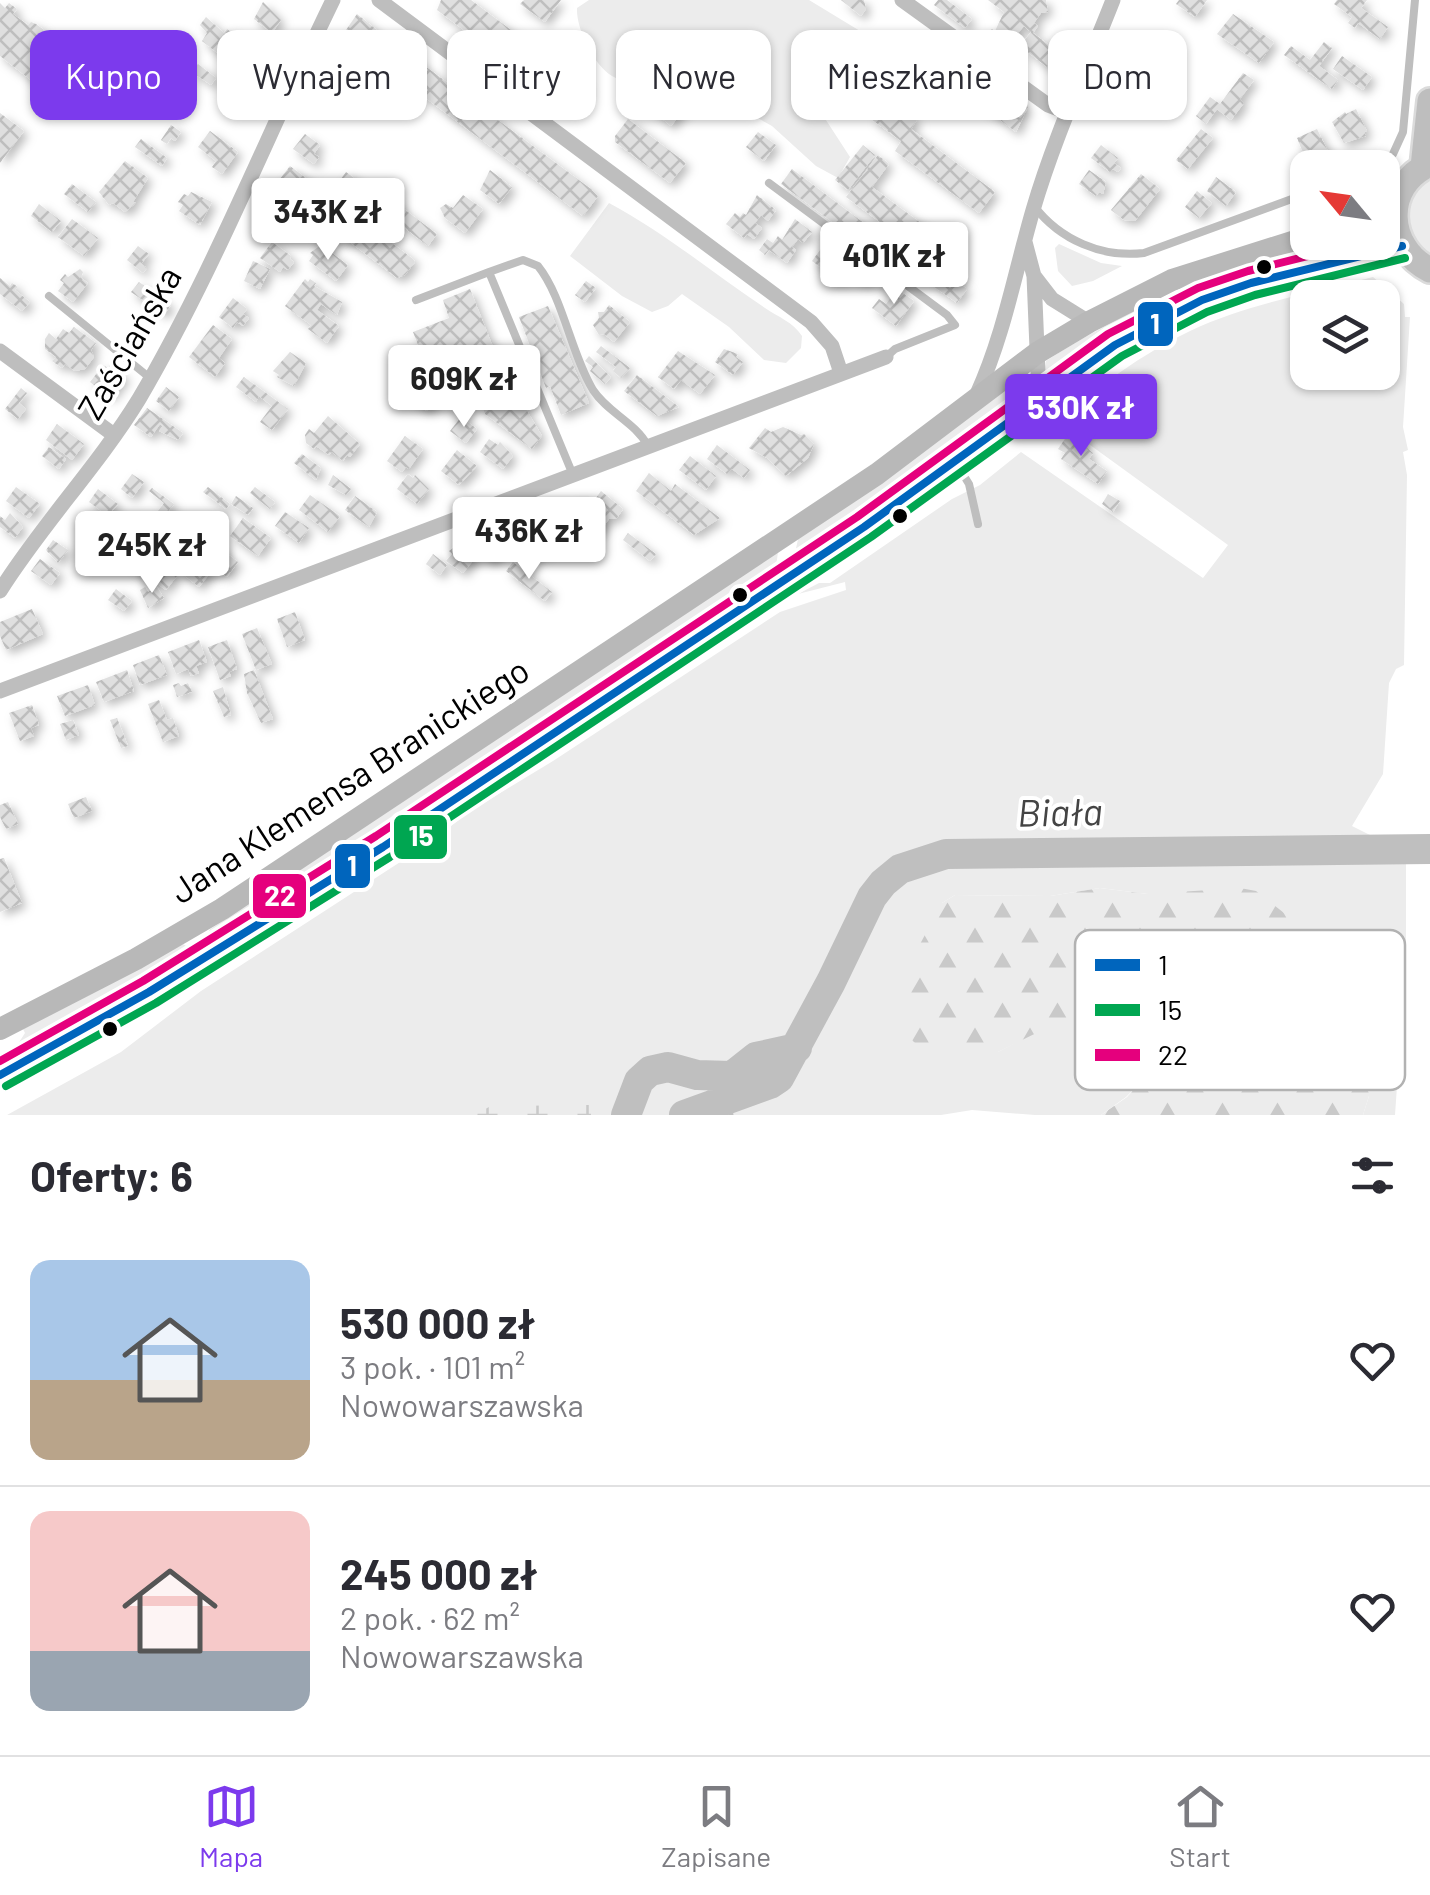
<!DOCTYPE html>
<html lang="pl">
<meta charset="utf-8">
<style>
body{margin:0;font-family:Barlow,sans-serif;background:#f7f7f7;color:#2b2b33;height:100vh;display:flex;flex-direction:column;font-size:38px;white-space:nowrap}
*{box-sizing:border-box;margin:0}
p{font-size:32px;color:#7c7c81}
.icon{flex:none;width:55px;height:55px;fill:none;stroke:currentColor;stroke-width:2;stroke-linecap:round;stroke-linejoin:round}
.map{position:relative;height:1115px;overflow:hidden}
.drawer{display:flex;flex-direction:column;background:#fff;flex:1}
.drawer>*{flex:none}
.hud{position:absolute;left:30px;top:30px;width:1370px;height:90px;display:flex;gap:20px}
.needle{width:65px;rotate:299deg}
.tools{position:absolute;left:1290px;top:150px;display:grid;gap:20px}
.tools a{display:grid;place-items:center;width:110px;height:110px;border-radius:20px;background:#fff;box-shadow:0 2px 8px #0004;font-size:50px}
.price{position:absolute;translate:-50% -85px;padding:0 22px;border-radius:10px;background:#fff;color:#222;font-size:32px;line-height:65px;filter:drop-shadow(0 2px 5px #0008)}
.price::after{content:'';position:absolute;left:50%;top:60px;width:30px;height:22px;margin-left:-15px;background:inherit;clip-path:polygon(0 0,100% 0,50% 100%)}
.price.current{background:#7c3aed;color:#fff}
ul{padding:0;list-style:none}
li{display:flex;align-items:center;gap:30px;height:250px;padding:0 30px}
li+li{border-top:2px solid #e1e1e2}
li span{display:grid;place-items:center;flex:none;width:280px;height:200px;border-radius:20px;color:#555}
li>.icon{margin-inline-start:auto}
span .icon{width:120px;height:120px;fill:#fffc;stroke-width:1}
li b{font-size:42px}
h2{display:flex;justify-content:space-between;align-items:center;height:120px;padding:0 30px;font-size:42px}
.chip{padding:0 35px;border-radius:20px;background:#fff;box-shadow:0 2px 8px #0004;font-size:35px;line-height:90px}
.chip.current{background:#7c3aed;color:#fff}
.tab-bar{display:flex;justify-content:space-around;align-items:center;height:140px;border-top:2px solid #e1e1e2;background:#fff;font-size:28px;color:#7c7c81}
.tab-bar a{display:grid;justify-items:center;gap:5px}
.tab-bar .current{color:#7c3aed}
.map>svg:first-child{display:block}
.grass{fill:#ececec;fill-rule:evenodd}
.forest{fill:url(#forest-firs)}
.wetland{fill:url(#wetland-marsh)}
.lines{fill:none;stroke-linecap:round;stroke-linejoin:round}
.stream{stroke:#bfbfbf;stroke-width:5}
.river{stroke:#bfbfbf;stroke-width:30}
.building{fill:url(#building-cross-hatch);filter:url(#shadow)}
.trunk-casing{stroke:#dbdbdb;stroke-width:30}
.service{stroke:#bebebe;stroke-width:8}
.minor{stroke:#bebebe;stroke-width:15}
.secondary{stroke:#b8b8b8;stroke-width:22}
.trunk{stroke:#bebebe;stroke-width:25}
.bus-1-casing{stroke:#fff;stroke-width:15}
.bus-2-casing{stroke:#fff;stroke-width:15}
.bus-3-casing{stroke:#fff;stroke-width:15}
.bus-1{stroke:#0065bd;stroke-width:8}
.bus-2{stroke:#00a651;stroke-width:8}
.bus-3{stroke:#e5007d;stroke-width:8}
.bus-dot{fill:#000;stroke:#fff;stroke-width:4}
.labels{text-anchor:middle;stroke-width:8;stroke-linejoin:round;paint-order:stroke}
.street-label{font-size:35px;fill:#000;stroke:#fff}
.water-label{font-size:38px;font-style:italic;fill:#444;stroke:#fff}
.key{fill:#fff;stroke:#b2b2b2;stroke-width:2.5}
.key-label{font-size:28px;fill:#000}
.line-badge{stroke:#fff;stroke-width:4}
.badge-label{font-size:28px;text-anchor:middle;font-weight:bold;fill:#fff}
</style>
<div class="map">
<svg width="1430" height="1115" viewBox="0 0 1430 1115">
<defs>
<pattern id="forest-firs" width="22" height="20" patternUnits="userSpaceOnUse" patternTransform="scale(2.5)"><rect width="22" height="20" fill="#ececec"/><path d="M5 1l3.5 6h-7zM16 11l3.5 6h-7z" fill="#c9c9c9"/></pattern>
<pattern id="wetland-marsh" width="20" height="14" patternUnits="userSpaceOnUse" patternTransform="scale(2.5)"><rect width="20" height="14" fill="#ececec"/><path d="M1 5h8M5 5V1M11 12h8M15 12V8" fill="none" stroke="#c9c9c9"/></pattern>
<pattern id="building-cross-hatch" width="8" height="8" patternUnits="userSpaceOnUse" patternTransform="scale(2.5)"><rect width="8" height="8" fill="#dfdfdf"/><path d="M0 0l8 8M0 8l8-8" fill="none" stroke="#bebebe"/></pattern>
<filter id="shadow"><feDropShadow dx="4.5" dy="4.5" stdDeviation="5" flood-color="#0004"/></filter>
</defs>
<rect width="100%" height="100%" fill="#fff"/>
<path class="grass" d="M589,0H809L888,48L922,55L930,63L941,96L935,107C898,116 835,40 811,57C805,61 801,71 797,77L799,88L824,117L850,157L838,178L816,166L772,126L669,69L658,65L629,82C623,80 617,79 612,76C594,65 576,29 577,8Z
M1430,178V254C1402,234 1402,198 1430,178Z
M609,203C665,233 713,273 765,308C778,317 793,322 802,336L801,348L786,363L764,360L729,327L682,294L668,306L652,312L622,296L570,256Z
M1330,243L1358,245C1321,254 1282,263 1246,274C1171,298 1105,337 1042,383L1046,361C1137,302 1226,271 1330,243Z
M1059,244L1101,263L1122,266L1093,281L1072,286L1058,271L1055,248Z
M1325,274V277C1239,301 1156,328 1084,383C1061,400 1040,420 1018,438L1015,436C1026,422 1042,411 1055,400C1134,334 1227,300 1325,274Z
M1373,277L1404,304L1405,317H1410L1403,427L1408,450L1403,452L1407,475L1404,665L1396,669L1389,683L1383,774L1352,826L1374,837L1406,835V958L1395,1115H1363L1369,1096L1368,938C1336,963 1306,1018 1257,1000C1242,994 1235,991 1225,978L1233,963L1148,894L1100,888L1050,896L955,895L942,903L998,1052C1039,1031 1100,988 1148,1010C1157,1014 1166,1023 1174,1029V1045L1165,1058L1126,1097L1101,1115H1035L972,1110L941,1115H7L121,1052L201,991L428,844L469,812L553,761L780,612L846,590L845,582L798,594L819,583H830L952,499L980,485L1021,452L1203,578L1228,545L1057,421C1097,387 1142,354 1190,331C1247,304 1312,293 1373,277ZM1308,298H1382V372H1308Z
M1029,372L1022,386L1009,401L856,522L793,563L798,539Z
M778,552L775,574L385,836L213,942L209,930Z
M788,591L790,599L546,755L475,797Z
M453,813L328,900L185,991L183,985Z
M183,944L191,949L188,954L87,1008L7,1061L25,1033L23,1029Z"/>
<path class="forest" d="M1100,888L1148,894L1240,888L1256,891L1293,920L1297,935L1233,963L1226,978C1234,991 1242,994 1257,1000C1303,1017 1340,965 1368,937L1369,1096L1363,1115H1101L1127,1097L1174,1045L1173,1029L1147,1009L1110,1004L1073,1015L998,1052L921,1049L909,1037L896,989L942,903L955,895L1050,896Z"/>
<path class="wetland" d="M590,1104L591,1115H474L489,1107Z"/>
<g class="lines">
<path class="stream" d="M727,1097L731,1115"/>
<path class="river" d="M626,1115L639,1081L650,1071L668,1067L697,1075L732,1076L756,1057L797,1048
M684,1115L770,1084L779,1078L831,982L872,897L883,883L900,869L946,854L1430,849"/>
</g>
<path class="building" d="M441,0H471L543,54L524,75L437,10Z
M524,0H561L545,22L520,4Z
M841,0H864L866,9L861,16Z
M938,0H947L972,19L965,28L934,5Z
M988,0H1046L1048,12L1041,13L1034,23L1038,26L1033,33L1058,52L1047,67L1025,50L1027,45L1024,41L1031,32L1024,26L1001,52L983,40L992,29L995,31L1004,12Z
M1179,0H1207L1195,17L1176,4Z
M1337,0H1367L1361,8L1388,27L1380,39L1358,23L1355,28L1348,23L1352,17L1334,4Z
M263,2L281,20L272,33L254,19Z
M0,3L5,8L9,3L17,9L13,14L28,25L31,22L36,24L44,30L31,47L69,76L72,73L78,78L59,102L0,56Z
M357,14L378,31L369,43L362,38L360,41L346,30Z
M1233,14L1274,42L1259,63L1217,34Z
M206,17L224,33L227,29L235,35L220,55L202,41L207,33L200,25Z
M255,42L275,51L267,70L246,61Z
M1324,42L1332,48L1319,66L1338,80L1332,89L1284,55L1291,46L1310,60Z
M398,46L591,189L598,196L583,216L383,66Z
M1152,49L1171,59L1166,67L1171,69L1167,77L1162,74L1160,78L1165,81L1160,91L1136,80Z
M338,50L360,67L349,80L341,74L340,77L328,64Z
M1342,56L1372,77L1363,90L1333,69Z
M198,64L216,78L211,85L192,72Z
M556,64L587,87L572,108L541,88Z
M967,68L1005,96L1007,92L1028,107L1016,132L954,85Z
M664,70L683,85L674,96L686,107L671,126L647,106L659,90L652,84Z
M1243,73L1254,80L1240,99L1244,103L1231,120L1217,109L1206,124L1196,116L1210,97L1220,104Z
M234,79L258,89L251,107L231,99L234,92L229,89Z
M887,98L917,120L911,129L995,192L979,213L895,151L901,141L871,119Z
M1356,109L1367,131L1364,132L1366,136L1344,143L1332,122L1345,112L1346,114Z
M0,113L24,131L0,163Z
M628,119L686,163L670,183L615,142V136Z
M171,125L181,132L175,141L171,138L167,144L161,140Z
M1201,129L1213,138L1188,169L1176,160Z
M1317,129L1329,153L1307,162L1297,138Z
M210,131L238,152L222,174L212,167L216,161L198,147Z
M758,132L776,145L764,161L746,147Z
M305,134L320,145L314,154L319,157L314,164L293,149Z
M141,139L167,158L162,166L135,147Z
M863,145L875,155L848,190L835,180Z
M1101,145L1118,158L1114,163L1121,168L1118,172L1113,169L1110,172L1091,158Z
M878,155L889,164L872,187L952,246L938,265L846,197Z
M125,161L148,178L133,202L136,203L125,212L113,203L109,205L99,192Z
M290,166L413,259L415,262L405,275L397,278L275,185Z
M792,169L889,242L878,256L781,184Z
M490,170L512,187L499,204L480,190Z
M1089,170L1106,182L1103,194L1099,192L1096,196L1079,184Z
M346,172L362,184L354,195L338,183Z
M1141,174L1160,189L1135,221L1124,220L1111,210Z
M1216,177L1236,192L1226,206L1207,191Z
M72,184L96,202L88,212L64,194Z
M1197,191L1212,203L1199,218L1185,207Z
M191,192L212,202L200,225L179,211L183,205L178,202L184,194L188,196Z
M384,194L437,234L428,246L375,205Z
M463,195L483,209L465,233L445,218L440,208L446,204L453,208Z
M757,195L776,210L768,221L761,215L755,223L762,228L754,239L747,234L744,238L726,224L735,213L740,217L743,213L746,215Z
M39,204L61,221L52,232L31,216Z
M282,213L295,223L290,230L276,220Z
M72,219L98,238L84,256L58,237Z
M795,219L812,232L803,243L798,239L792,247L796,250L787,263L769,250L765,255L759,250L767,239L773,243L778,236L782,240Z
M272,242L291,256L290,259L294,262L288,270L283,267L280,272L260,258Z
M826,242L853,262L857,257L876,270L866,282L861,279L859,281L848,269L839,281L812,261Z
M321,245L348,265L336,281L309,261L313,255L310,253Z
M138,246L149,254L141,264L147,268L143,273L127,260Z
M253,261L270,269L260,289L244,281Z
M80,269L83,272L81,278L88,283L73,302L58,291L64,283L60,280L65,274L68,277Z
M943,272L967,289L957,303L933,286Z
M0,278L10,286L12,283L18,287L15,290L30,302L22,311L0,294Z
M305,279L308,282L310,279L316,283L314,286L342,302L337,315L321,304L317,310L339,326L327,343L308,329L311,325L285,306Z
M586,281L596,288L585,302L575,295Z
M139,282L171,305L164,315L131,292Z
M470,289L514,400L526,409L542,436L532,449L485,414L471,377L448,386L441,380L434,365L427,368L413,332L449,318L443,300Z
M897,289L914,301L896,326L872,308L879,299L886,304Z
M233,298L247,309L243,314L249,318L243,326L237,322L233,328L219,317Z
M609,305L630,322L614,342L604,334L599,335L593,325L599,318L598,312H604Z
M548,306L589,403L561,415L550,386L546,388L519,317Z
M213,325L232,339L219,358L225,363L215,377L189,357Z
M74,327L96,343L91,350L94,357L85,369L75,371L65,364L62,368L52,361L56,357L45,349V339L49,333L56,339L63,329L69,333Z
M601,346L630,368L621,378L613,371L616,367L596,352Z
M724,349L738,354L736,357L743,362L733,375L715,362Z
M678,351L715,375L700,394L681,380L674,389L658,377Z
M290,352L306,363L294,386L277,377L279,375L273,371Z
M589,356L611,377L605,384L590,371L593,367L585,361Z
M103,365L108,368L110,365L126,377L110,398L90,382Z
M637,375L679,407L657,416L624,391Z
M244,377L288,409L272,430L260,422L272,406L259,396L256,402L236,387Z
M425,381L441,393L427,411L411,400Z
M166,387L179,397L169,411L156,401Z
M21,388L27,393L19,403L26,409L18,419L5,409Z
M147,408L183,433L178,440L159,431L163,426L160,424L151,437L134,425Z
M328,416L360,444L350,457L347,455L343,461L332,452L329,455L316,446L314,449L306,443L305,435L309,429L314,433Z
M461,417L477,429L466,443L450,431Z
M57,424L84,444L72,460L46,440Z
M783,427L801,435L804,434L814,444L808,458L786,476L767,458L749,448L765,428L771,432Z
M1069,433L1093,453L1089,459L1107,471L1098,484L1061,459L1065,453L1058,449Z
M405,436L423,449L409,469L406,467L402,472L387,461Z
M489,439L498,445L500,442L513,456L503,469L480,452Z
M717,445L750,470L744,478L732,469L727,474L707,459Z
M49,447L66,459L59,469L42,456Z
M457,450L477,466L459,485L441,471Z
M302,454L321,468L316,480L294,463Z
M690,456L716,476L706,490L679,470Z
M649,473L671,491L675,484L720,518L694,535L636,491Z
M132,474L144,482L132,498L121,489Z
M408,474L413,478L415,475L429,489L417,504L397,489Z
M333,475L351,489L346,495L328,485Z
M16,487L40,504L29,518L6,501Z
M208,487L230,504L226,509L203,492Z
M255,487L275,502L270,509L250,493Z
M152,488L174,504L158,524L152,519L164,503L149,491Z
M98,489L118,504L108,516L89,502Z
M601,491L623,509L617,518L609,519L598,534L559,506L581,498L591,505Z
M1108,494L1120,501L1113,512L1102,504Z
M310,495L340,516L328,532L299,510Z
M236,496L253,508L248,515L231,504Z
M355,496L377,512L369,527L345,510Z
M285,512L309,528L299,543L275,526Z
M10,513L23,527L15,538L0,527V516L5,520Z
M243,518L271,538L258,556L230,536Z
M526,524L550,542L540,556L507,531Z
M87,533L105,547L95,560L76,547Z
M628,533L656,554L650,561L623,540Z
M478,539L487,542L489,539L502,550L492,562L473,547Z
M53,540L68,550L58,563L46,550Z
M459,544L476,557L463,573L446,561L452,554L449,551Z
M217,546L238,562L227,577L206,560Z
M122,547L151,565L155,559L177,576L166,590L116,554Z
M433,554L447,565L440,575L426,564Z
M186,556L211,572L199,587L180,572L183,567L180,564Z
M40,559L60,573L51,585L31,571Z
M513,562L552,592L545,601L506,571Z
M145,587L148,592L157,587L164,598L148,608L140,590Z
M116,589L132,601L124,611L108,600Z
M32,609L43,634L6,650L0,636V622Z
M295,612L305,640L287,647L277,619Z
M257,628L272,664L256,670L242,634Z
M199,640L207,662L196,666L199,673L191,676L188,669L176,674L168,652Z
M227,640L237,669L229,672L231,676L220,680L208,647Z
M159,655L167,675L140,685L133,665Z
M127,670L134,691L104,702L96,682Z
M254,670L273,719L261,723L247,693L244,674Z
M179,683L181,686L188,683L192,692L177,697L173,685Z
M88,685L95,705L65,716L57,696Z
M223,687L231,715L224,717L213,691Z
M159,700L167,720L173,718L179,736L163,742L148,704Z
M32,705L39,725L31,728L34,736L20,741L9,713Z
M117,718L128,746L121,748L110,720Z
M73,720L79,735L66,740L60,724Z
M86,797L92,811L74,818L68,804Z
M8,802L18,824L6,829L0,817V805Z
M4,858L22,903L0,912V859Z"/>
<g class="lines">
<defs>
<path id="trunk" d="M1430,164C1381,186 1386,248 1430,270
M1423,167L1430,101"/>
</defs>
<use href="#trunk" class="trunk-casing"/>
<path class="service" d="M1379,168L1393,154L1403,132L1415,0
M769,183L947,315L955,325L895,349L886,357
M1034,206C1060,240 1102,258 1144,253L1308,193
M489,272L523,260L538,266C563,297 571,354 593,390C608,413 635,422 648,446
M49,296L150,378
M416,300L489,272L573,475
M956,463L969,484L978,524"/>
<path class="minor" d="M379,0L811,322L832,346L841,373
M902,0L1048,105L1069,113
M1025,242L1034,276L1039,397
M1035,277L1052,299L1089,322
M0,351L114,435
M977,394C1004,335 1015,272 1033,210C1054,138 1086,69 1113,0
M0,591C42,524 98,466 139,399C214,271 268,133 333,0
M0,691L886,357"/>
<path class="secondary" d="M0,1029L136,959L222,909L877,474L1037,353L1089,322L1172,280L1308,237
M0,1075L149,992L383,847L864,527L1115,345L1202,300L1251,283L1402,246"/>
<use href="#trunk" class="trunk"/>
<defs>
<path id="bus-1" d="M0,1075L149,992L383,847L864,527L1115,345L1202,300L1251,283L1402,246"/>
<path id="bus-2" d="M6,1086L156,1003L390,857L871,537L1122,356L1207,312L1255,295L1405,258"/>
<path id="bus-3" d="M0,1061L143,981L376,836L857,517L1108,334L1198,288L1248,271L1364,242"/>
</defs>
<use href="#bus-1" class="bus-1-casing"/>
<use href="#bus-2" class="bus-2-casing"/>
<use href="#bus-3" class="bus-3-casing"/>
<use href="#bus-1" class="bus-1"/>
<use href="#bus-2" class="bus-2"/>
<use href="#bus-3" class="bus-3"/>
</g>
<g class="bus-dot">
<circle cx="1264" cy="267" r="9"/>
<circle cx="900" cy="516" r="9"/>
<circle cx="740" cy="595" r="9"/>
<circle cx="110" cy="1029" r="9"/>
</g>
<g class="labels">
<g class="street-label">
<text transform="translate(130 343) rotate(-60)" y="12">Zaściańska</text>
<text transform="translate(350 781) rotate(-33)" y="12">Jana Klemensa Branickiego</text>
</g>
<g class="water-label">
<text transform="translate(1060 813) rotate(-1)" y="13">Biała</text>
</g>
</g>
<rect x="1075" y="930" width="330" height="160" rx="15" class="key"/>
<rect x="1095" y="959" width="45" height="12" fill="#0065bd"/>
<rect x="1095" y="1004" width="45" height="12" fill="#00a651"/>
<rect x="1095" y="1049" width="45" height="12" fill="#e5007d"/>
<g class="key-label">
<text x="1158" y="975">1</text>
<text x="1158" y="1020">15</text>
<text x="1158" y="1065">22</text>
</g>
<g class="line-badge">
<rect x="1136" y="300" width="39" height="48" rx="10" fill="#0065bd"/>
<rect x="392" y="813" width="57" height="48" rx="10" fill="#00a651"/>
<rect x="333" y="842" width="39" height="48" rx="10" fill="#0065bd"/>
<rect x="251" y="872" width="57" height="48" rx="10" fill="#e5007d"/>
</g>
<g class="badge-label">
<text x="1155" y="334">1</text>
<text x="421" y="846">15</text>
<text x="352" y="876">1</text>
<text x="280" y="906">22</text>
</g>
</svg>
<div class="tools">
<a><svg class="needle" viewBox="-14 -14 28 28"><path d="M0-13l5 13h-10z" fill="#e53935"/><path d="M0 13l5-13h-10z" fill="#7c7c81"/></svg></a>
<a><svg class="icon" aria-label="layers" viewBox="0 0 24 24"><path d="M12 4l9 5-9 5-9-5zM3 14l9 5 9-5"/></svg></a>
</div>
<b class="price" style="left:328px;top:263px">343K zł</b>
<b class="price" style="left:894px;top:307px">401K zł</b>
<b class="price" style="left:464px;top:430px">609K zł</b>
<b class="price current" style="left:1081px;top:459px">530K zł</b>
<b class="price" style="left:529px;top:582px">436K zł</b>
<b class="price" style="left:152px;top:596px">245K zł</b>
<div class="hud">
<a class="chip current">Kupno</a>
<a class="chip">Wynajem</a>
<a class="chip">Filtry</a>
<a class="chip">Nowe</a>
<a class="chip">Mieszkanie</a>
<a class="chip">Dom</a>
</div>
</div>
<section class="drawer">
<h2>Oferty: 6<svg class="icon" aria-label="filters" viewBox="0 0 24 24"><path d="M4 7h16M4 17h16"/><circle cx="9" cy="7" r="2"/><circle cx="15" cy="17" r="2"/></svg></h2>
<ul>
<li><span style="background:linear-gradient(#a9c7e8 60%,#b9a48a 0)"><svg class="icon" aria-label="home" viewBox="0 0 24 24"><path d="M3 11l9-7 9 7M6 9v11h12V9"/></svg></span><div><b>530 000 zł</b><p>3 pok. · 101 m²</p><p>Nowowarszawska</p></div><svg class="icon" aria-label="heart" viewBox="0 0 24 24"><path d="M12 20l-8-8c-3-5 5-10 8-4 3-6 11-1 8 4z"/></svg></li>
<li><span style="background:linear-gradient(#f6c9c9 70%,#9aa5b1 0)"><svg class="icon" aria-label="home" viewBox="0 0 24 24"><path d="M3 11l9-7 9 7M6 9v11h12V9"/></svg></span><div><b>245 000 zł</b><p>2 pok. · 62 m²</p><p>Nowowarszawska</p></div><svg class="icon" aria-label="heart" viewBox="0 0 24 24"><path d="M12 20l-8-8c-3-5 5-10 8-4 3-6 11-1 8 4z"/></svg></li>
</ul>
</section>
<nav class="tab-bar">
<a class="current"><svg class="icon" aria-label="map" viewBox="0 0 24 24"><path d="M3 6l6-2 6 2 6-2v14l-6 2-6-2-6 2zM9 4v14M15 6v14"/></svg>Mapa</a>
<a><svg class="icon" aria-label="saved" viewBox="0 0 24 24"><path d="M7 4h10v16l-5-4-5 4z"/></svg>Zapisane</a>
<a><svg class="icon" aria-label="home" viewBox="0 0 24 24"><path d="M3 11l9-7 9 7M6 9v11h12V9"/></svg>Start</a>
</nav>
